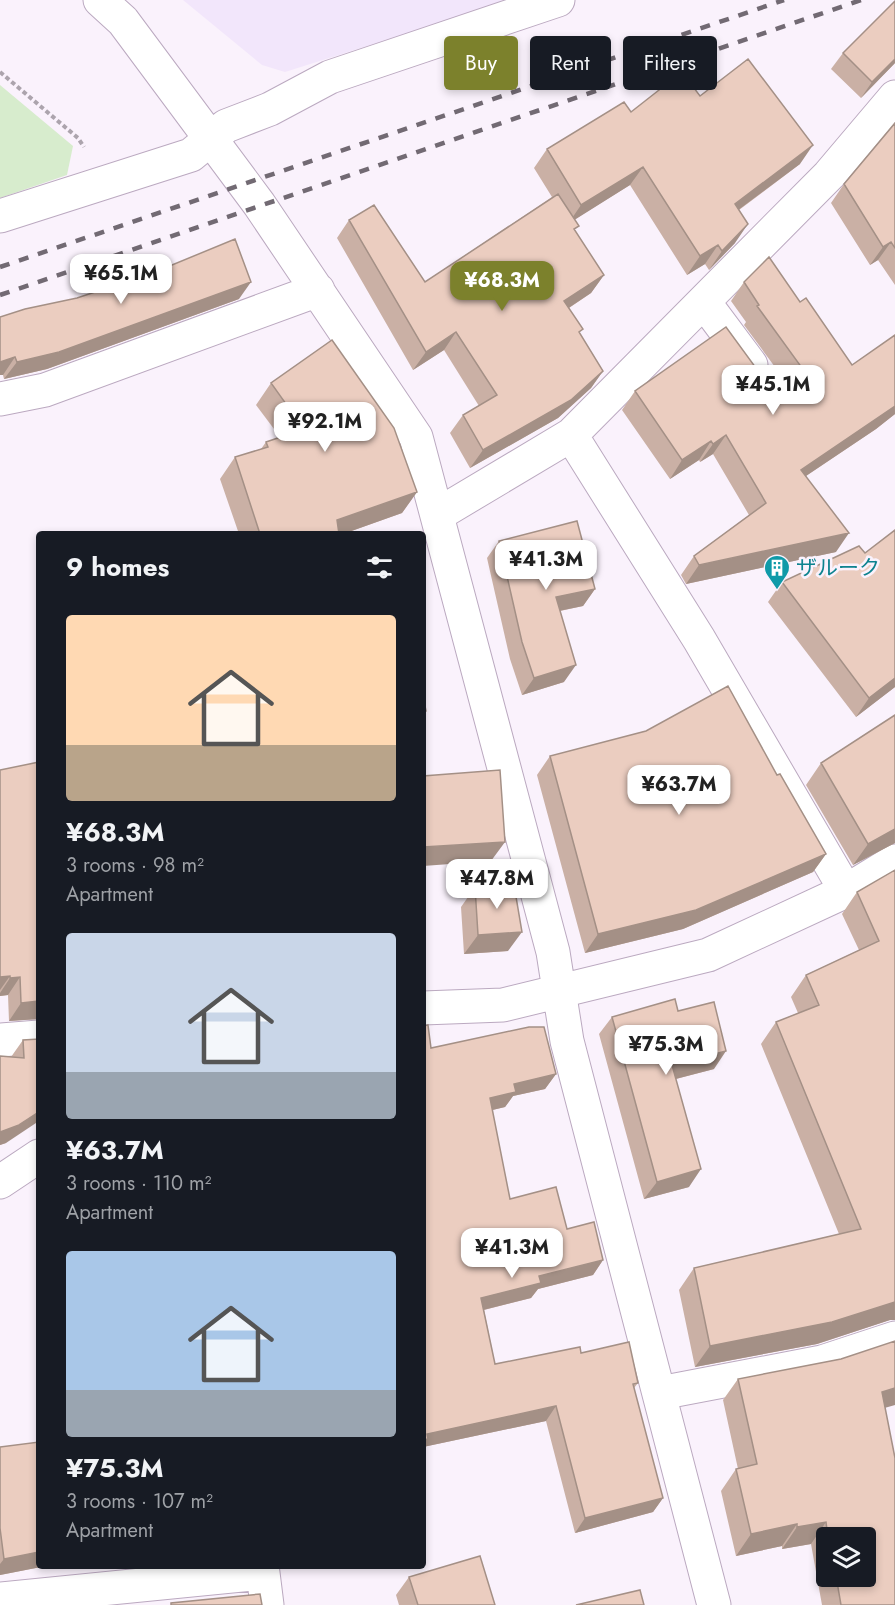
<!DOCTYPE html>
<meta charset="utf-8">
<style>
body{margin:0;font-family:Jost,"Noto Sans JP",sans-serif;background:#242831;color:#f1f3f6;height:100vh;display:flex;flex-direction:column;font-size:22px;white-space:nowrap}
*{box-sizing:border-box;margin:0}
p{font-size:20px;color:#9ea1a6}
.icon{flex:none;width:33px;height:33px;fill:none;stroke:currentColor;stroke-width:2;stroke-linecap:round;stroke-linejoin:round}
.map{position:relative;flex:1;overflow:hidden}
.sheet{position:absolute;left:36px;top:531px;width:390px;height:1038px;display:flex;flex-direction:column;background:#171b24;border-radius:6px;box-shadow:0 3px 9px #0003}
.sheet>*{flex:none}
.top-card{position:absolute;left:444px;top:36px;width:360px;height:54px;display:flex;gap:12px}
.controls{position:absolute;left:816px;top:1527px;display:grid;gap:12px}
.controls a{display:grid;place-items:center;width:60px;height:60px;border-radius:6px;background:#171b24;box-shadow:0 3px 9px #0003;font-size:30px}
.price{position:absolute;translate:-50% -51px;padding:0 14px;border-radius:12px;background:#fff;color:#222;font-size:20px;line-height:39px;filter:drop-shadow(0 2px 3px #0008)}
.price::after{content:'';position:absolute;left:50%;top:36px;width:18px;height:14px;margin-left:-9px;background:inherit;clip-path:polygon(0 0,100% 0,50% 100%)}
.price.current{background:#7c812c;color:#fff}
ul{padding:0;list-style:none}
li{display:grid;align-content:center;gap:12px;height:318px;padding:0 30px}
li span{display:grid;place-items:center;height:186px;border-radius:6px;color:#555}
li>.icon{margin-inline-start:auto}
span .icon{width:108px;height:108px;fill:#fffc;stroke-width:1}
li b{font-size:26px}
h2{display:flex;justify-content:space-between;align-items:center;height:72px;padding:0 30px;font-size:26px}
.pill{padding:0 21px;border-radius:6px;background:#171b24;box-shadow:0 3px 9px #0003;font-size:21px;line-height:54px}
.pill.current{background:#7c812c;color:#fff}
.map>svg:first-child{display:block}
.commercial{fill:#f2e6fb}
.green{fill:#d7eccd}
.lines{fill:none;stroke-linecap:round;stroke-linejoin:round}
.minor-casing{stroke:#bba9c0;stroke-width:35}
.path{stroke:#aca4ad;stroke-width:4;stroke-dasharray:4.5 3;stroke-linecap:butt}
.minor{stroke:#fff;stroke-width:33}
.rail{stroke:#726a73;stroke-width:4.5;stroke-dasharray:10 10;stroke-linecap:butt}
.wall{fill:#cab0a5;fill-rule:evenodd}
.shaded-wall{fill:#a49086}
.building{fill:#ebcdc0;stroke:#a49086;stroke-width:1.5}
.labels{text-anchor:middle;stroke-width:5;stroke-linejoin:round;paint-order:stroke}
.culture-label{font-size:21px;fill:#0d838f;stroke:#faf2fc;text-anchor:start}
</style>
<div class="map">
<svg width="895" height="1605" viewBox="0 0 895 1605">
<rect width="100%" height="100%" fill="#faf2fc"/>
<path class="commercial" d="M183,0H512L285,72L262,65Z"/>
<path class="green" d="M0,85L73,146L67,175L0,198Z"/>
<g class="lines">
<defs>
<path id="minor" d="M100,0L123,21L259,204L416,437L553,952L567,1041L714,1605
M0,216L191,155L226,126L270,109L330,77L558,0
M704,302L751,365
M0,399L45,390L318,290
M571,435L699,639L846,891
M437,515L571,435L829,175L895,97
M423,1008L503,1005L708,955L846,891L895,861
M0,1040L39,1037
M0,1182L39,1156
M660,1393L822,1362L895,1338
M263,1573L267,1605
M0,1599L263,1573L262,1566"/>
</defs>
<use href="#minor" class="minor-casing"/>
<path class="path" d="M0,72L78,138L84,147"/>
<use href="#minor" class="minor"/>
<path class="rail" d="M0,267L784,0
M0,295L861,0"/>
</g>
<path class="wall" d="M895,1V63L861,98L831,69L843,53Z
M700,96L800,164L739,210L735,243L709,270L705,264L687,275L630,185L575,219V232L604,275L591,293L569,308L580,334L603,371L591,388L558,418L470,468L450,433L463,415L479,406L444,350L413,370L337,238L349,220L425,282L552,197L534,168L547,149L631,112Z
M895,123V285L878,260L870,265L831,203L844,184Z
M744,282L800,302L852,365L895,335V414L876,429L806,476L836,552L686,584L681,575L694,556L749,515L713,454L700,462L699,460L670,479L622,410L635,391L775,394L783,400L791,401L795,400L792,390L744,325L746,322L731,301Z
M239,299L47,369L4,379L3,375L0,317Z
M271,383L417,492L402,513L343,534H239L220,479L235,457L261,449L266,442L280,437L256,405Z
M895,530V687L856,717L768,602L782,582L865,553Z
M499,541L595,589L583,606L560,611L564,682L522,695L510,659L487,558Z
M895,715V843L853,865L806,785L821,763Z
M550,756L777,775L826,854L813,872L683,929L585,953L537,775Z
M0,770L39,1019L9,1021L8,995L0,996Z
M895,870L890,1320L817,1344L695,1367L679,1290L694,1268L839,1234L761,1044L776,1022L798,1013L791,997L806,975L859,950L842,914L857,892Z
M475,887L508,951L464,954L461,907Z
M678,1011L714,1069L676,1079L689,1187L644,1199L599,1034L612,1017Z
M423,1026L431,1048L556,1074L545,1089L513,1096L505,1107L492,1110L510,1199L567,1229L603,1260L593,1275L538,1289L531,1298L484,1310L495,1364L581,1353L638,1383L634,1388L663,1498L653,1512L575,1533L546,1421L423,1447Z
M39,1039L6,1143L0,1145V1056L11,1057L23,1040Z
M841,1359L885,1408L895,1605H822L811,1544L782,1549V1546L736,1556L721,1491L736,1469H738L723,1400L738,1379ZM826,1538H866V1576H826Z
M0,1447L39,1566H46L0,1575Z
M409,1577L495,1605H399L396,1595Z"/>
<path class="shaded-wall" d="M895,59V63L861,98L872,82Z
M813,145L800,164L722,222L735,204Z
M643,167L630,185L568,224L581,205Z
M748,224L735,243L709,270L722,251Z
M891,242L878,260L870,265L883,247Z
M718,245L705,264L687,275L700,256Z
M604,275L591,293L552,319L564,301Z
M251,282L239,299L47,369L4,379L17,362Z
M456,332L444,350L413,370L426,352Z
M15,357L3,375H0V362Z
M603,371L591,388L558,418L470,468L483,450Z
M895,406V414L876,429L788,488L801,470Z
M726,435L713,454L700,462L713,444Z
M711,441L699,460L670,479L682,460Z
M417,492L402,513L343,534H327L337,520Z
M849,533L836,552L686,584L699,565Z
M595,589L583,606L544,614L556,597Z
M576,665L564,682L522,695L534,678Z
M895,678V687L856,717L869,698Z
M895,829V843L853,865L868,844Z
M505,842L491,861L423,866V847Z
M826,854L813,872L683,929L585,953L598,934Z
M522,932L508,951L464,954L478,935Z
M10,976L0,990V977Z
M20,977L8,995L0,996V993L10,978Z
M39,1001V1019L9,1021L21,1003Z
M726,1051L714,1069L660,1083L672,1065Z
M556,1074L545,1089L513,1096L505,1107L480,1113L490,1098L514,1084Z
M39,1112V1121L6,1143L0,1145V1132Z
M701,1169L689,1187L644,1199L657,1182Z
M603,1260L593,1275L538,1289L531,1298L471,1313L481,1298L539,1276Z
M895,1302V1320H890L817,1344L695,1367L710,1346Z
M895,1388V1405L867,1413L882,1392Z
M556,1406L546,1421L423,1447V1439L427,1434Z
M663,1498L653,1512L575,1533L585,1518Z
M826,1522L811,1544L782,1549L797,1527Z
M797,1524L782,1546L736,1556L751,1534Z
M39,1552V1566H46L0,1575V1564L4,1559Z"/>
<path class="building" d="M895,1V59L872,82L843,53Z
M748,59L813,145L735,204L748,224L722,251L718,245L700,256L643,167L581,205L547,149L624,102L631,112L682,72L700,96Z
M895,123V248L891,242L883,247L844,184Z
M558,194L579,226L574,229L604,275L564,301L583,329L579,332L603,371L571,400L483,450L463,415L497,395L456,332L426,352L349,220L374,205L425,282Z
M235,239L251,282L59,352L17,362L15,357L0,362V317L25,309L77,298L155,272Z
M769,257L800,302L806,298L852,365L895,335V406L801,470L849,533L699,565L694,556L766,503L726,435L713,444L711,441L682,460L635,391L726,327L775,394L783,400L791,401L800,398L807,390L808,380L805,372L757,306L759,305L744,282Z
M332,340L394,428L417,492L337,520L339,534H260L235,457L268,447L266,442L304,429L271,383Z
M577,521L595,589L556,597L576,665L534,678L522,642L499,541Z
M895,530V678L869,698L782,582L859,546L865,553Z
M728,686L777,775L780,774L826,854L696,910L598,934L550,756L646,731Z
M423,696L426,711L423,712Z
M895,715V829L868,844L821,763Z
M39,762V1001L21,1003L20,977L10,978V976L0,977V770Z
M500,770L505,842L423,847V776Z
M895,870V1302L832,1322L710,1346L694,1268L861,1229L776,1022L819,1005L806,975L879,941L857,892Z
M514,885L522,932L478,935L475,887Z
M675,999L678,1011L714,1002L726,1051L672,1065L701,1169L657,1182L612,1017Z
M428,1025L431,1048L529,1027H544L556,1074L514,1084L516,1092L490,1098L510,1199L556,1187L567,1229L594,1222L603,1260L539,1276L541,1283L481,1298L495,1364L580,1347L581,1353L629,1342L638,1383L633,1384L663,1498L585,1518L556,1406L427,1434L428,1439L423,1440V1026Z
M39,1039V1112L19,1125L0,1132V1056L24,1058L23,1040Z
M895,1341V1388L882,1392L895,1458V1605H841L836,1576H866V1538H828L826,1522L797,1527V1524L751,1534L736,1469L757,1464L738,1379L841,1359Z
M39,1442V1552L4,1559L0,1528V1447Z
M480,1556L495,1605H418L409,1577Z
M640,1590L644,1605H576Z
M260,1594L262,1605H171V1603Z"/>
<defs>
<symbol id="building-pin" viewBox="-11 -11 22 30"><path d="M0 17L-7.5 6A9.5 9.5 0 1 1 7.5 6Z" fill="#0f9aa8" stroke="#faf2fc"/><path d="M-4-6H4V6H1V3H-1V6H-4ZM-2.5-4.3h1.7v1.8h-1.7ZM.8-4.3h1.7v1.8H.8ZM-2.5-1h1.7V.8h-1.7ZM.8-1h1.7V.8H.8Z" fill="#fff"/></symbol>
</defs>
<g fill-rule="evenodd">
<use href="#building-pin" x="762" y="553" width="30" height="40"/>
</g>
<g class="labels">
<g class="culture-label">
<text x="796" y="575">ザルーク</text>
</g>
</g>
</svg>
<div class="controls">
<a><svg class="icon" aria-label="layers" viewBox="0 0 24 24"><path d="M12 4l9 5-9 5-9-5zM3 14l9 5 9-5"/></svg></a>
</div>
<b class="price" style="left:121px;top:305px">¥65.1M</b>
<b class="price current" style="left:502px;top:312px">¥68.3M</b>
<b class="price" style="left:773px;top:416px">¥45.1M</b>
<b class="price" style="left:325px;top:453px">¥92.1M</b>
<b class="price" style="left:546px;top:591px">¥41.3M</b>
<b class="price" style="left:679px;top:816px">¥63.7M</b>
<b class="price" style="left:497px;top:910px">¥47.8M</b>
<b class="price" style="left:666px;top:1076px">¥75.3M</b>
<b class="price" style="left:512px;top:1279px">¥41.3M</b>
<div class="top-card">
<a class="pill current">Buy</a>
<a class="pill">Rent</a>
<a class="pill">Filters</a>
</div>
<section class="sheet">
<h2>9 homes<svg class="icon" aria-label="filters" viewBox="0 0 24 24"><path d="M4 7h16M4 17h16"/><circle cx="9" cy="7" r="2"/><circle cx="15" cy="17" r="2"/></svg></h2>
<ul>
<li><span style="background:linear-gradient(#ffd9b3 70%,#b9a48a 0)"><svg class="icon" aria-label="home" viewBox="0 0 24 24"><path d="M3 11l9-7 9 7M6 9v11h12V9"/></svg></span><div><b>¥68.3M</b><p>3 rooms · 98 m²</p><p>Apartment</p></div></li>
<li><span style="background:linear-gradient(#c9d6e8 75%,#9aa5b1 0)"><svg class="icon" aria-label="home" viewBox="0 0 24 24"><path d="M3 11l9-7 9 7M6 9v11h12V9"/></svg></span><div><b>¥63.7M</b><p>3 rooms · 110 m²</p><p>Apartment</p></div></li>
<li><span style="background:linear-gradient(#a9c7e8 75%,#9aa5b1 0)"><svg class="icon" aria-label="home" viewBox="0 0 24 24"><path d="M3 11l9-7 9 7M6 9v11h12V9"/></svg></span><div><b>¥75.3M</b><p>3 rooms · 107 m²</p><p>Apartment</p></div></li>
</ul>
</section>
</div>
